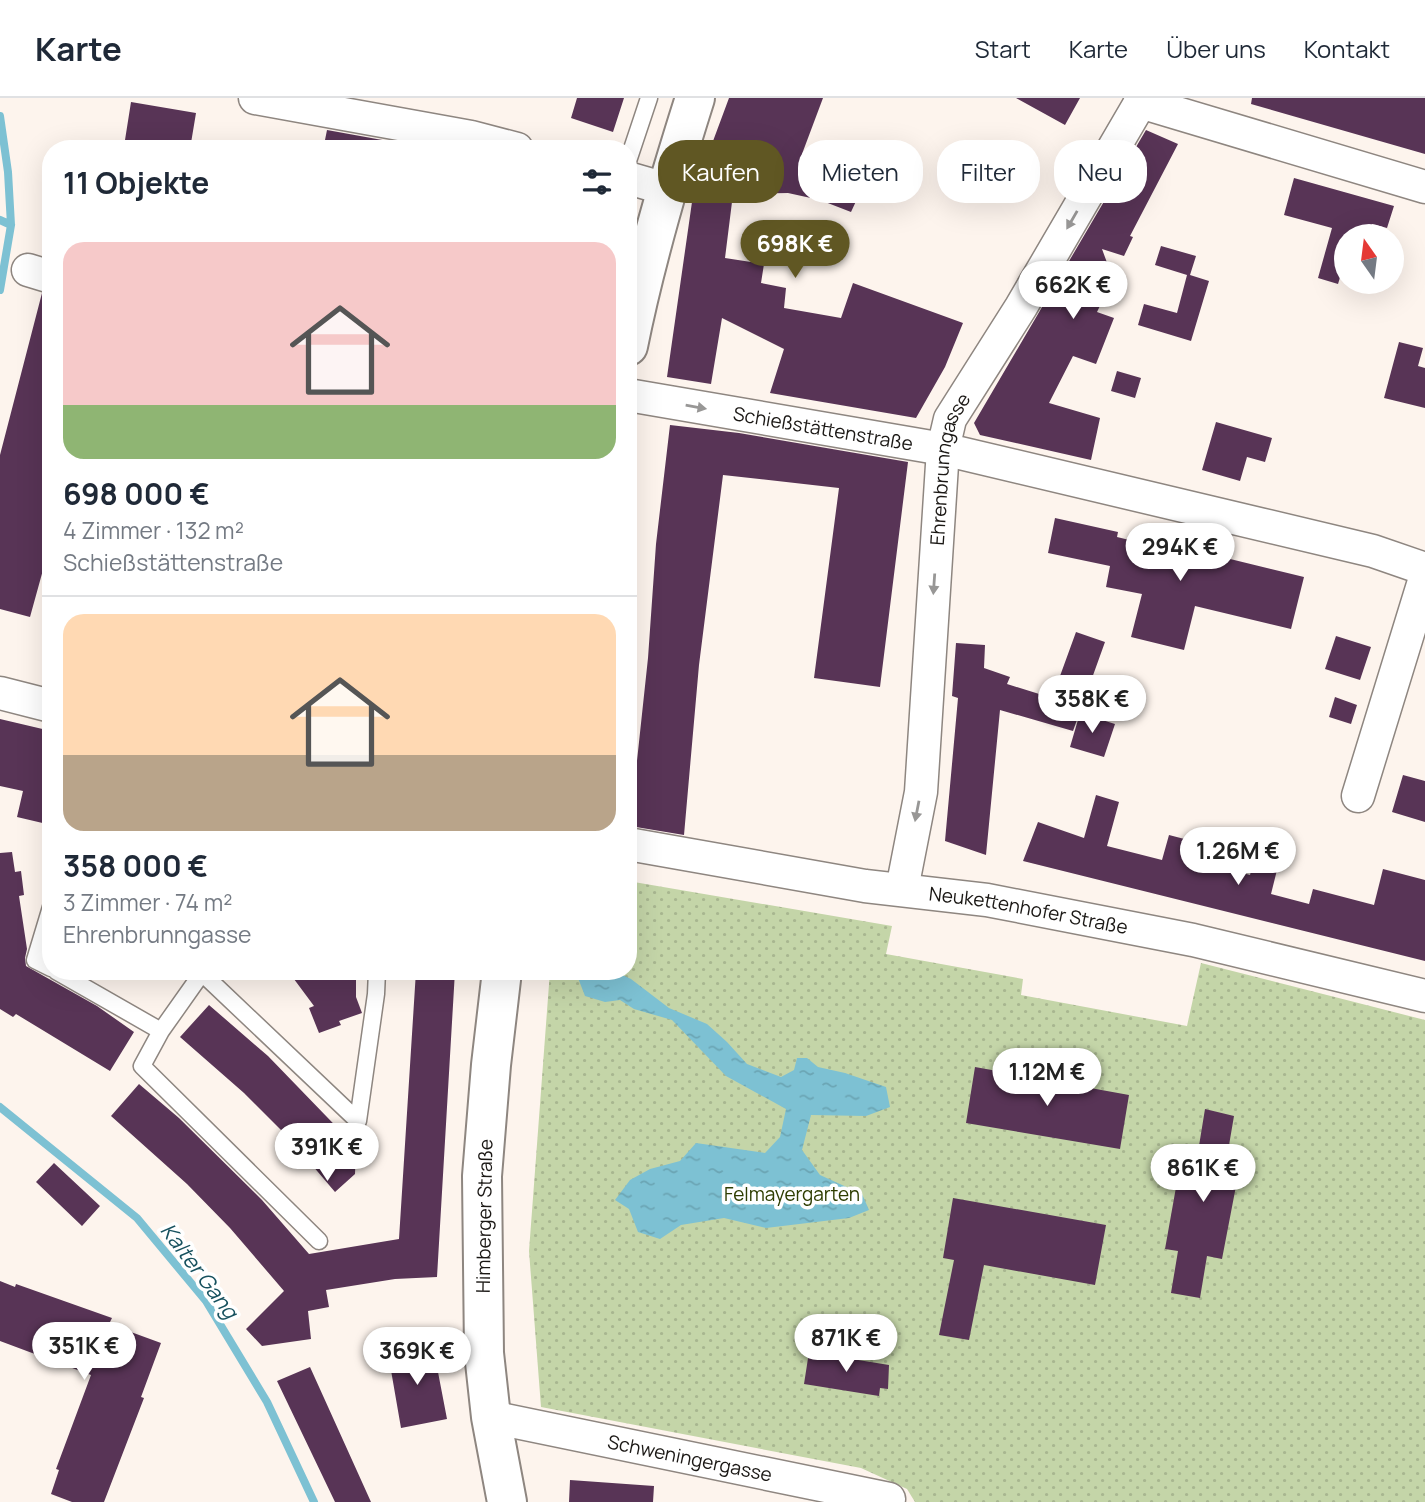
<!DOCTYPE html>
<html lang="de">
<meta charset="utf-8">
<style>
body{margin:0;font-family:Manrope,sans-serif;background:#f6f6f7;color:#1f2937;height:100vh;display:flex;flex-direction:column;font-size:26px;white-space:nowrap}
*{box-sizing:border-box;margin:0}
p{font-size:23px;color:#747a83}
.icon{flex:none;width:38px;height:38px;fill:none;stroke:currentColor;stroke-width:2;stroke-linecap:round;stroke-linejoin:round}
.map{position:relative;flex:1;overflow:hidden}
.side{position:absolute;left:42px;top:42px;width:595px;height:840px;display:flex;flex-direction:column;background:#fff;border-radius:28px;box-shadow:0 7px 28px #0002}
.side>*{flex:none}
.top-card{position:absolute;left:658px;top:42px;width:662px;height:63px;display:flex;gap:14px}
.needle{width:46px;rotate:346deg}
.controls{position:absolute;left:1334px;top:126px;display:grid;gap:14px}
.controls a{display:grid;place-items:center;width:70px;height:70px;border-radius:50%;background:#fff;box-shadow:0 7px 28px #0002;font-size:35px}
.price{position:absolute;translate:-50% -60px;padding:0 16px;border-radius:24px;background:#fff;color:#222;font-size:23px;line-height:46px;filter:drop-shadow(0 2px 4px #0008)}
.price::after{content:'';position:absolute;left:50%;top:42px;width:21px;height:16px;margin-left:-10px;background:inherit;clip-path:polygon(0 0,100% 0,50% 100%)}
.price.active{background:#605723;color:#fff}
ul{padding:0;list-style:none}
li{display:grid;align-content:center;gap:14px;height:371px;padding:0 21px}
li+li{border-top:2px solid #e0e1e3}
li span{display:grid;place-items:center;height:217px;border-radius:21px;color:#555}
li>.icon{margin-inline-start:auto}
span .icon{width:126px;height:126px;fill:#fffc;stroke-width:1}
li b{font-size:30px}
h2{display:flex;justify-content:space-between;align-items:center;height:84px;padding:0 21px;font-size:30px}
.chip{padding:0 24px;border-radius:28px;background:#fff;box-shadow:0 7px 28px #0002;font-size:24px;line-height:63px}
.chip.active{background:#605723;color:#fff}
header{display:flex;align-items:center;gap:42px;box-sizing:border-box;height:98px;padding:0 35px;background:#fff;border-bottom:2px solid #e0e1e3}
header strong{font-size:33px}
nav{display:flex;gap:38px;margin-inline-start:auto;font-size:24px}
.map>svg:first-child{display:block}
.park{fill:url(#park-dots)}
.water{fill:url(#water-ripples)}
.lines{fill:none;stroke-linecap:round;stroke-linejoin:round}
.stream{stroke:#7dc1d3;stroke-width:8}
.building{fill:#583456}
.service-casing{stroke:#8e8680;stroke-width:19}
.minor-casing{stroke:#8e8680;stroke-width:35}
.secondary-casing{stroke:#8e8680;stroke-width:42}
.service{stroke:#fff;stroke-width:16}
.minor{stroke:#fff;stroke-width:32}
.secondary{stroke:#fff;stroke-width:38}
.oneway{fill:#989796}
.labels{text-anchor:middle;stroke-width:7;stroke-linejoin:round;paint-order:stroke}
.street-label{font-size:19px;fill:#1b1815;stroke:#fff}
.park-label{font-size:19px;fill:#2e3d01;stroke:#fff}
.water-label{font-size:21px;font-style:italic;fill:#17515e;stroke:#fff}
</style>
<header>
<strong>Karte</strong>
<nav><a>Start</a><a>Karte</a><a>Über uns</a><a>Kontakt</a></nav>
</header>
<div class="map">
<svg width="1425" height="1404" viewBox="0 0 1425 1404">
<defs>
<pattern id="park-dots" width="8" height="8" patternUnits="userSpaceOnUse" patternTransform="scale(1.75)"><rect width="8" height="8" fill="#c4d5a8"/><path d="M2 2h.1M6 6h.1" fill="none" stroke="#a8b690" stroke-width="1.8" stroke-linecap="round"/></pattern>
<pattern id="water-ripples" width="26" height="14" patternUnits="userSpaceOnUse" patternTransform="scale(1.75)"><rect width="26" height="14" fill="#7dc1d3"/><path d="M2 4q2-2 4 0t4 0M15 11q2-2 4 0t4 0" fill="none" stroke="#6ba5b4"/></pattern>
</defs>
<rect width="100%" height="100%" fill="#fdf4ed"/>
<path class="park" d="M628,783L892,828L886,856L1023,881L1021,897L1187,928L1201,865L1425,922V1404H915L907,1391L861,1370L541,1309L529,1153L550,873H628Z"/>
<path class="water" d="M581,873H614L631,881L669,910L707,926L727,944L747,966L781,979L794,972L797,960H807L818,969L845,975L886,989L890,1009L866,1018L811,1017L802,1052L820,1077L862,1096L869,1112L849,1120L766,1130L724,1120L681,1127L660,1141L638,1134L629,1111L615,1102L630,1082L650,1071L680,1063L696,1045L765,1055L780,1039L786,1011L726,978L672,922L634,911L620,902L605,904L585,898L578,880Z"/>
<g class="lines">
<path class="stream" d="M0,18L8,74L11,127L0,192
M0,122L11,127
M0,1009L137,1120L206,1203L267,1304L314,1404"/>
</g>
<path class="building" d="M577,0H624L613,34L571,20Z
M729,0H823L802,56L864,86L851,114L820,102L788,95L733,96L725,160L764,166L761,185L786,190L784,210L841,220L853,185L963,225L945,269L916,320L770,295L784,251L722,220L711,286L667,279L693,97Z
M1016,0H1080L1065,27Z
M1252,0H1425V56L1251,6Z
M131,4L196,15L190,51L125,42Z
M327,32L410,47L409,51H341L324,47Z
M1146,32L1178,46L1130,138L1133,139L1124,158L1102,151L1113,181L1097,214L1114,220L1096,266L1073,258L1049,305L1100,320L1091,362L980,337L974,325Z
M1294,80L1394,108L1387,130L1372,126L1368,138H1346V160L1338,186L1318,180L1332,130L1284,117Z
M1161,148L1196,158L1190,177L1209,183L1191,243L1138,227L1144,206L1177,215L1187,177L1155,167Z
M42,195L51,197V443L30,519L0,511V357Z
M1399,244L1423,250L1418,268L1425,270V310L1384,300Z
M1117,273L1141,280L1135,300L1111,293Z
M1216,324L1272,340L1265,364L1247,359L1240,383L1202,372Z
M670,327L739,335L908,364L880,589L814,580L839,390L723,377L699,567L684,737L630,728L648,560L656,446Z
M1055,420L1118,434L1117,439L1220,464L1222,459L1304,479L1291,531L1195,508L1184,552L1131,539L1142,496L1106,489L1110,468L1048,455Z
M1076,534L1105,544L1073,633L1000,612L986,757L945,743L958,600L952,598L956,545L985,547L984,570L1010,579L1007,586L1052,600Z
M1336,538L1371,549L1360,582L1325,571Z
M1335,599L1357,607L1351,626L1329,619Z
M1080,615L1115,626L1104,659L1070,649Z
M0,621L51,633V727L17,719L23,693L0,688Z
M1403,677L1425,683V724L1392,714Z
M1096,697L1119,704L1107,748L1162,762L1169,737L1196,744L1192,761L1250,777L1255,758L1279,764L1271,796L1309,806L1313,791L1374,807L1383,771L1425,782V863L1023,763L1038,724L1084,740Z
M12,754L15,774L21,773L24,797L19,798L27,851L25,860L26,868L97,908L134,934L110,973L16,916L13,919L0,911V755Z
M288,873H356V899L362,915L339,923L341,927L319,935L309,910L314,908Z
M416,873H455L437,1179L395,1181L326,1192L329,1209L308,1213L311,1241L262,1248L246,1231L284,1193L230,1130L187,1086L111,1018L139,986L179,1020L262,1102L309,1156L399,1141Z
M209,907L268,958L356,1049L355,1076L335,1094L289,1040L244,995L180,939Z
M975,969L1129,997L1120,1051L966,1025Z
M1205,1011L1234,1018L1227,1059L1241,1062L1222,1161L1207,1158L1200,1200L1171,1195L1178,1153L1165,1151L1183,1050L1198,1054Z
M54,1065L100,1108L82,1128L36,1084Z
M953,1100L1106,1127L1095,1187L984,1167L969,1242L939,1237L954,1162L943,1160Z
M0,1183L15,1189L16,1186L112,1220L109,1226L161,1245L141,1299L144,1300L104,1404H72L51,1396L59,1372L56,1371L91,1277L0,1243Z
M433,1248L447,1321L401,1330L388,1255Z
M809,1254L889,1267L888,1291L880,1290L879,1298L804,1286Z
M310,1269L371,1404H335L277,1283Z
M570,1382L654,1388L653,1404H569Z"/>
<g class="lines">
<defs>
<path id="service" d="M628,63L649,0
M51,809L35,862L51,870
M56,873L161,933
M319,1143L142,968L161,933L202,875L358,1023L376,896L377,873"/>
<g id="minor">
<path d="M255,0L471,39L517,51"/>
<path d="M1140,4L1425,89"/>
<path d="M628,80L666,91"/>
<path d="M28,172L51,179"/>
<path id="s1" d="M628,297L943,351L1373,453L1425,471"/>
<path d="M0,595L51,608"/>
<path d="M1358,698L1425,480"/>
<path id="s2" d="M628,746L865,788L987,802L1193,842L1425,898"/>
<path id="s3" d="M902,791L921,694L943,351L950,321L1021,209L1143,0"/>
<path id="s4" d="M491,1319L889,1401"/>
</g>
<path id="secondary" d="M628,248C645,163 669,82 695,0
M502,873L491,967L482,1078L484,1255L491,1319L507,1404"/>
</defs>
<use href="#service" class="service-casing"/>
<use href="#minor" class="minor-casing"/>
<use href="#secondary" class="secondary-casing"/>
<use href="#service" class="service"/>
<use href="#minor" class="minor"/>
<use href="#secondary" class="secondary"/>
</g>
<defs><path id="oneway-solid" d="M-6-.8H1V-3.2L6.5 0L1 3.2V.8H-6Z" transform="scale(1.75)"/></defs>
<g class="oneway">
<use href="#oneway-solid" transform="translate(1072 122) rotate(120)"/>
<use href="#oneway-solid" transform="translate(696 309) rotate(10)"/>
<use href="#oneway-solid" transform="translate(934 486) rotate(94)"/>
<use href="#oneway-solid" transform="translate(917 713) rotate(101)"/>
</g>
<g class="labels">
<g class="street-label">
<text dy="7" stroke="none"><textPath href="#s1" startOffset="198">Schießstättenstraße</textPath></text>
<text dy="7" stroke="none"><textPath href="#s3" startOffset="424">Ehrenbrunngasse</textPath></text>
<text dy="7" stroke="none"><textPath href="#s2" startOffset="406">Neukettenhofer Straße</textPath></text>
<text transform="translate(484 1118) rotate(-89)" y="7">Himberger Straße</text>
<text dy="7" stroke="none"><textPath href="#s4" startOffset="203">Schweningergasse</textPath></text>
</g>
<g class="park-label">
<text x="792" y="1103">Felmayergarten</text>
</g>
<g class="water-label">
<text transform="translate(199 1173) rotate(53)" y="7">Kalter Gang</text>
</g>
</g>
</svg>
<div class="controls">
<a><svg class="needle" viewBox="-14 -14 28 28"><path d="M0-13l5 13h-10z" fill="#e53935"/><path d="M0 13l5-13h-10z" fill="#747a83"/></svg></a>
</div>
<b class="price active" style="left:795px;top:182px">698K €</b>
<b class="price" style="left:1073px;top:223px">662K €</b>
<b class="price" style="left:1180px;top:485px">294K €</b>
<b class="price" style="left:1092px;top:637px">358K €</b>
<b class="price" style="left:1238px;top:789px">1.26M €</b>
<b class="price" style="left:1047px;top:1010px">1.12M €</b>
<b class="price" style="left:327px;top:1085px">391K €</b>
<b class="price" style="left:1203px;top:1106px">861K €</b>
<b class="price" style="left:846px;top:1276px">871K €</b>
<b class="price" style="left:84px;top:1284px">351K €</b>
<b class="price" style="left:417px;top:1289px">369K €</b>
<div class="top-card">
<a class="chip active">Kaufen</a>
<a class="chip">Mieten</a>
<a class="chip">Filter</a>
<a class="chip">Neu</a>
</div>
<section class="side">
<h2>11 Objekte<svg class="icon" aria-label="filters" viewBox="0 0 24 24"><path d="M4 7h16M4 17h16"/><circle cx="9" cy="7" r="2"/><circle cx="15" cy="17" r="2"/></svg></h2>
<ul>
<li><span style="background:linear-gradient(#f6c9c9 75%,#8fb573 0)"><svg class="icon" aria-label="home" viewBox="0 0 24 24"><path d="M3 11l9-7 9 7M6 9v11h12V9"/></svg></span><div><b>698 000 €</b><p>4 Zimmer · 132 m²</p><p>Schießstättenstraße</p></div></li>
<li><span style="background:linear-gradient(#ffd9b3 65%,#b9a48a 0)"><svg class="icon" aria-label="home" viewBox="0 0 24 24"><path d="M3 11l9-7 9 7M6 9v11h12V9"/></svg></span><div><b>358 000 €</b><p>3 Zimmer · 74 m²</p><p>Ehrenbrunngasse</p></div></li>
</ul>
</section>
</div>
